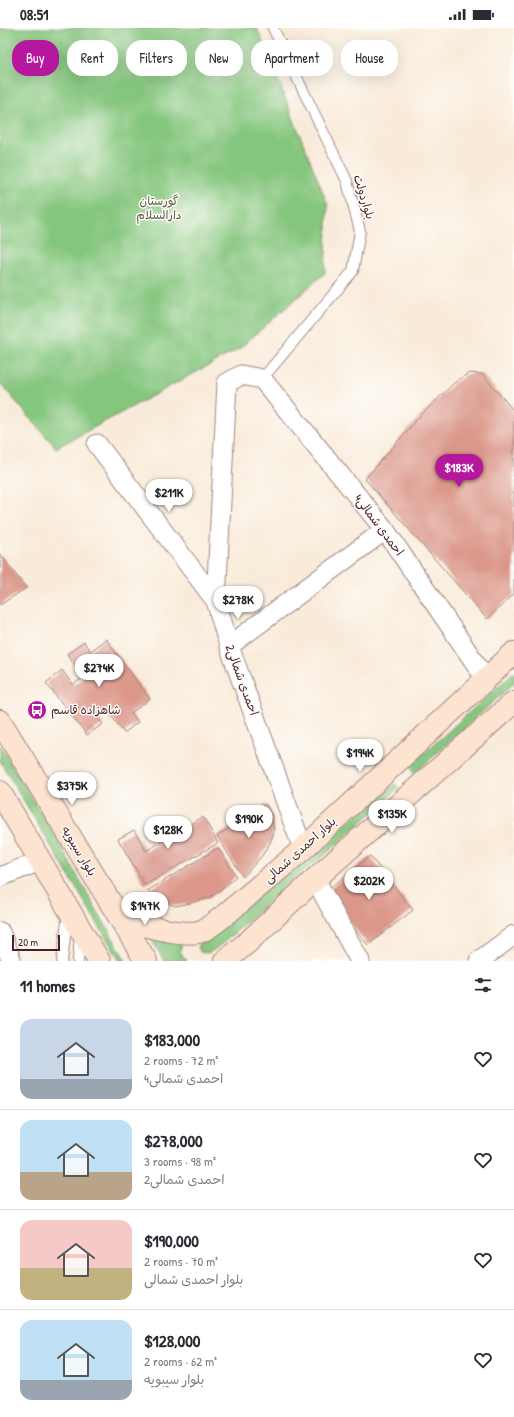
<!DOCTYPE html>
<meta charset="utf-8">
<style>
body{margin:0;font-family:"Patrick Hand","Playpen Sans Arabic",sans-serif;background:#f7f7f7;color:#2b2b33;height:100vh;display:flex;flex-direction:column;font-size:15px;white-space:nowrap}
*{box-sizing:border-box;margin:0}
p{font-size:13px;color:#7c7c81}
.icon{flex:none;width:22px;height:22px;fill:none;stroke:currentColor;stroke-width:2;stroke-linecap:round;stroke-linejoin:round}
.map{position:relative;height:933px;overflow:hidden}
.side{display:flex;flex-direction:column;background:#fff;flex:1}
.side>*{flex:none}
.banner{position:absolute;left:12px;top:12px;width:490px;height:36px;display:flex;gap:8px}
.scale{position:absolute;left:12px;bottom:10px;width:48px;box-sizing:border-box;padding-left:4px;border:2px solid #4a1f2b;border-top:0;font-size:11px;line-height:14px;white-space:nowrap;color:#4a1f2b;-webkit-text-stroke:3px #fdfcf7;paint-order:stroke}
.price{position:absolute;translate:-50% -34px;padding:0 9px;border-radius:14px;background:#fff;color:#222;font-size:13px;line-height:26px;filter:drop-shadow(0 1px 2px #0008)}
.price::after{content:'';position:absolute;left:50%;top:24px;width:12px;height:9px;margin-left:-6px;background:inherit;clip-path:polygon(0 0,100% 0,50% 100%)}
.price.on{background:#b5179e;color:#fff}
ul{padding:0;list-style:none}
li{display:flex;align-items:center;gap:12px;height:100px;padding:0 20px}
li+li{border-top:1px solid #e1e1e2}
li span{display:grid;place-items:center;flex:none;width:112px;height:80px;border-radius:12px;color:#555}
li>.icon{margin-inline-start:auto}
span .icon{width:48px;height:48px;fill:#fffc;stroke-width:1}
li b{font-size:17px}
h2{display:flex;justify-content:space-between;align-items:center;height:48px;padding:0 20px;font-size:17px}
.chip{padding:0 14px;border-radius:16px;background:#fff;box-shadow:0 4px 16px #0002;font-size:14px;line-height:36px}
.chip.on{background:#b5179e;color:#fff}
.status{display:flex;justify-content:space-between;align-items:center;height:28px;padding:0 20px;background:#fff;direction:ltr}
.status svg{height:11px;fill:currentColor}
.map>svg:first-child{display:block}
.green{fill:#85c67e;stroke:#687254}
.building{fill:#db978a}
.lines{fill:none;stroke-linecap:round;stroke-linejoin:round}
.lane-casing{stroke:#a28582;stroke-width:12}
.street-casing{stroke:#a28582;stroke-width:21}
.secondary-casing{stroke:#a28582;stroke-width:24}
.lane{stroke:#fff;stroke-width:10}
.street{stroke:#fff;stroke-width:19}
.secondary{stroke:#fde4d0;stroke-width:22}
.labels{text-anchor:middle;stroke-width:3;stroke-linejoin:round;paint-order:stroke}
.street-label{font-size:12px;fill:#4a1f2b;stroke:#fdfcf7}
.park-label{font-size:12px;fill:#5f5948;stroke:#fdfcf7}
.poi-label{font-size:12px;fill:#4a1f2b;stroke:#fdfcf7;text-anchor:start}
</style>
<div class="status"><b>08:51</b><svg viewBox="0 0 49 12"><path d="M0 12V9h3v3zM5 12V6h3v6zM10 12V3h3v9zM15 12V0h3v12zM26 1h20v11H26zM47 4h2v5h-2z"/></svg></div>
<div class="map">
<svg width="514" height="933" viewBox="0 0 514 933">
<rect width="100%" height="100%" fill="#fdfcf7"/>
<filter id="ink" filterUnits="userSpaceOnUse"><feTurbulence type="fractalNoise" baseFrequency=".025" numOctaves="2"/><feDisplacementMap in="SourceGraphic" scale="8" xChannelSelector="R" yChannelSelector="G"/><feConvolveMatrix kernelMatrix="1 2 1 2 8 2 1 2 1" color-interpolation-filters="sRGB"/></filter>
<filter id="wash" filterUnits="userSpaceOnUse"><feTurbulence type="fractalNoise" baseFrequency=".012" numOctaves="4" result="noise"/><feDisplacementMap in="SourceGraphic" scale="16" xChannelSelector="R" yChannelSelector="G"/><feGaussianBlur stdDeviation="0.9" result="paint"/><feColorMatrix in="noise" values="0 0 0 0 0 0 0 0 0 0 0 0 0 0 0 0 0 1.4 0 .05"/><feComposite in="paint" operator="in"/></filter>
<g filter="url(#wash)">
<rect width="100%" height="100%" fill="#f9ebda"/>
<path class="green" d="M0,0H257L328,177L325,245L239,321L56,420L0,355Z
M514,644V655L414,746L410,738Z
M0,717L53,805L126,933H120L0,733Z
M395,756L399,760L327,825L284,858L245,896L217,920L208,925L200,924L198,918L199,915Z
M147,904L183,909L180,924L187,933H164Z"/>
<g id="blocks">
<path class="building" d="M469,345L482,346L514,383V566L487,591L365,451L417,391L454,355Z
M0,526L26,560L0,577Z
M106,611L150,671L131,685L138,694L124,705L105,680L95,687L103,696L87,707L46,655L62,642L73,657L84,649L67,626L84,614L90,623Z
M266,776L272,788L274,804L270,815L261,829L243,849L217,808Z
M203,789L218,815L145,857L118,811L134,802L146,823Z
M218,820L236,848L226,858L209,870L191,875L175,878L155,870L147,863Z
M370,828L413,882L368,917L325,864Z"/>
</g>
</g>
<g filter="url(#ink)">
<use href="#blocks" fill-opacity="0" stroke="#a28582" stroke-width="1"/>
<g class="lines">
<defs>
<path id="lane" d="M262,351L353,243L360,203L347,153L273,0
M62,933L68,885
M78,933L80,907"/>
<path id="street" d="M97,416L216,573
M229,618L385,502
M303,821L229,618L216,573L227,355L241,347L262,351L385,502L486,651
M0,849L40,833
M315,851L360,933
M0,904L11,931
M479,933L514,907"/>
<path id="secondary" d="M0,693L146,933
M0,764L99,933
M114,880C121,885 128,890 135,893C148,900 184,907 199,904C208,901 217,893 225,887L303,821L514,625
M225,933L248,914L315,851L514,674"/>
</defs>
<use href="#lane" class="lane-casing"/>
<use href="#street" class="street-casing"/>
<use href="#secondary" class="secondary-casing"/>
<use href="#lane" class="lane"/>
<use href="#street" class="street"/>
<use href="#secondary" class="secondary"/>
</g>
</g>
<defs>
<symbol id="bus-disc" viewBox="-11 -11 22 22"><circle r="9.5" fill="#b5179e" stroke="#fdfcf7"/><path d="M-5-6H5V4H4V6H2V4H-2V6H-4V4H-5ZM-3.5-4V0h7V-4ZM-3.5 1.2v1.5H-2V1.2ZM2 1.2v1.5H3.5V1.2Z" fill="#fff"/></symbol>
</defs>
<g fill-rule="evenodd">
<use href="#bus-disc" x="26" y="671" width="22" height="22"/>
</g>
<g class="labels">
<g class="street-label">
<text transform="translate(364 169) rotate(73)" y="4">بلواردولت</text>
<text transform="translate(379 497) rotate(53)" y="4">4احمدی شمالی</text>
<text transform="translate(242 652) rotate(70)" y="4">2احمدی شمالی</text>
<text transform="translate(300 822) rotate(-42)" y="4">بلوار احمدی شمالی</text>
<text transform="translate(79 823) rotate(59)" y="4">بلوار سیبویه</text>
</g>
<g class="park-label">
<text x="159" y="177">گورستان<tspan x="159" dy="14">دارالسلام</tspan></text>
</g>
<g class="poi-label">
<text x="51" y="686">شاهزاده قاسم</text>
</g>
</g>
</svg>
<div class="scale">20 m</div>
<b class="price on" style="left:459px;top:460px">$183K</b>
<b class="price" style="left:169px;top:485px">$211K</b>
<b class="price" style="left:238px;top:592px">$278K</b>
<b class="price" style="left:99px;top:660px">$274K</b>
<b class="price" style="left:360px;top:745px">$194K</b>
<b class="price" style="left:72px;top:778px">$375K</b>
<b class="price" style="left:392px;top:806px">$135K</b>
<b class="price" style="left:249px;top:811px">$190K</b>
<b class="price" style="left:168px;top:822px">$128K</b>
<b class="price" style="left:369px;top:873px">$202K</b>
<b class="price" style="left:145px;top:898px">$147K</b>
<div class="banner">
<a class="chip on">Buy</a>
<a class="chip">Rent</a>
<a class="chip">Filters</a>
<a class="chip">New</a>
<a class="chip">Apartment</a>
<a class="chip">House</a>
</div>
</div>
<section class="side">
<h2>11 homes<svg class="icon" aria-label="filters" viewBox="0 0 24 24"><path d="M4 7h16M4 17h16"/><circle cx="9" cy="7" r="2"/><circle cx="15" cy="17" r="2"/></svg></h2>
<ul>
<li><span style="background:linear-gradient(#c9d6e8 75%,#9aa5b1 0)"><svg class="icon" aria-label="home" viewBox="0 0 24 24"><path d="M3 11l9-7 9 7M6 9v11h12V9"/></svg></span><div><b>$183,000</b><p>2 rooms · 72 m²</p><p>4احمدی شمالی</p></div><svg class="icon" aria-label="heart" viewBox="0 0 24 24"><path d="M12 20l-8-8c-3-5 5-10 8-4 3-6 11-1 8 4z"/></svg></li>
<li><span style="background:linear-gradient(#bfe0f5 65%,#b9a48a 0)"><svg class="icon" aria-label="home" viewBox="0 0 24 24"><path d="M3 11l9-7 9 7M6 9v11h12V9"/></svg></span><div><b>$278,000</b><p>3 rooms · 98 m²</p><p>2احمدی شمالی</p></div><svg class="icon" aria-label="heart" viewBox="0 0 24 24"><path d="M12 20l-8-8c-3-5 5-10 8-4 3-6 11-1 8 4z"/></svg></li>
<li><span style="background:linear-gradient(#f6c9c9 60%,#c2b280 0)"><svg class="icon" aria-label="home" viewBox="0 0 24 24"><path d="M3 11l9-7 9 7M6 9v11h12V9"/></svg></span><div><b>$190,000</b><p>2 rooms · 70 m²</p><p>بلوار احمدی شمالی</p></div><svg class="icon" aria-label="heart" viewBox="0 0 24 24"><path d="M12 20l-8-8c-3-5 5-10 8-4 3-6 11-1 8 4z"/></svg></li>
<li><span style="background:linear-gradient(#bfe0f5 75%,#9aa5b1 0)"><svg class="icon" aria-label="home" viewBox="0 0 24 24"><path d="M3 11l9-7 9 7M6 9v11h12V9"/></svg></span><div><b>$128,000</b><p>2 rooms · 62 m²</p><p>بلوار سیبویه</p></div><svg class="icon" aria-label="heart" viewBox="0 0 24 24"><path d="M12 20l-8-8c-3-5 5-10 8-4 3-6 11-1 8 4z"/></svg></li>
</ul>
</section>
